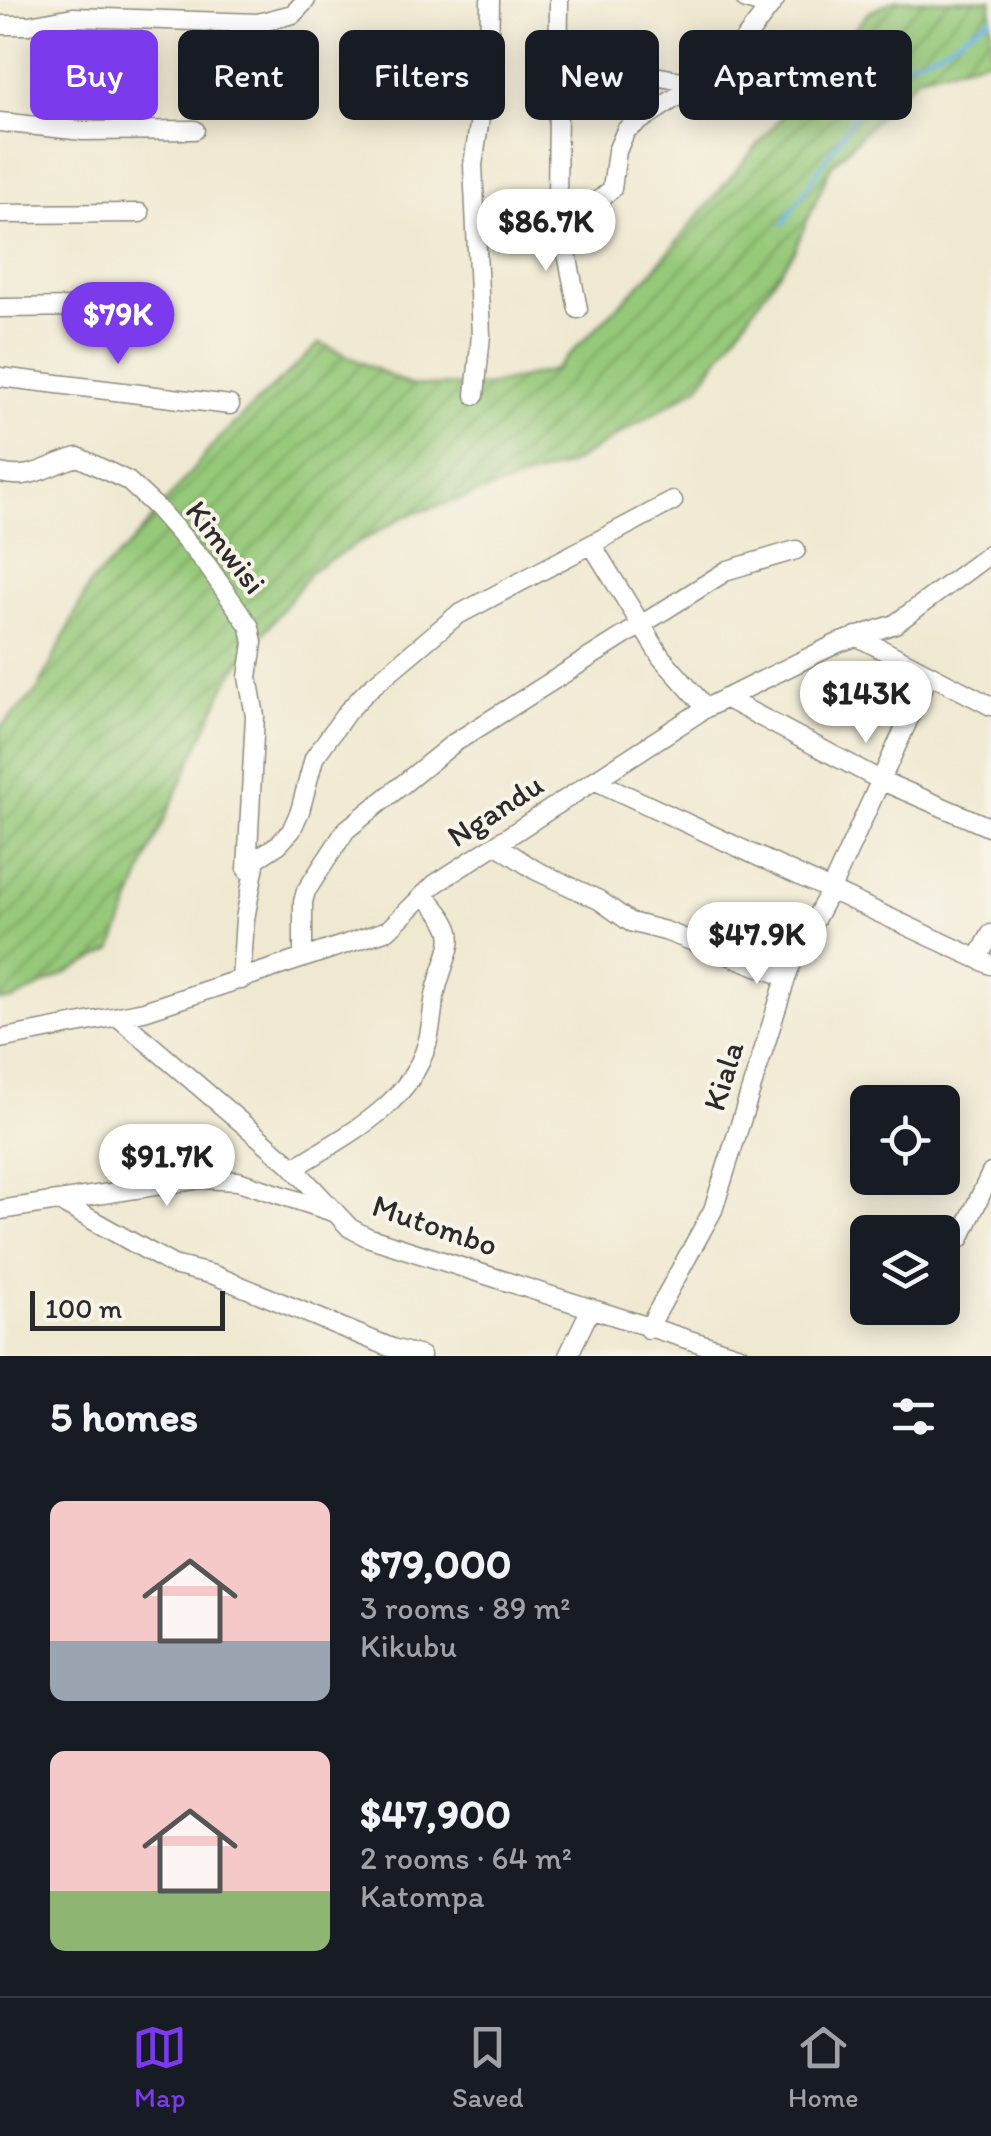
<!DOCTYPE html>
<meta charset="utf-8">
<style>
body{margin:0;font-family:Itim,sans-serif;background:#20242c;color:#f1f3f6;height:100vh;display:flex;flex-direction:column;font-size:38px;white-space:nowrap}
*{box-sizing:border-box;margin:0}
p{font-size:32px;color:#9ea1a6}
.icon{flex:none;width:55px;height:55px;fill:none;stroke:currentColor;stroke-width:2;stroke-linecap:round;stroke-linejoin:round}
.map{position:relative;height:1356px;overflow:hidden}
.sheet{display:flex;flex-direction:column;background:#171b24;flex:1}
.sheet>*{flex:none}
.guide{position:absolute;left:30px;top:30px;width:932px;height:90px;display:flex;gap:20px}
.buttons{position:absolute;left:850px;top:1085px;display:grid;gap:20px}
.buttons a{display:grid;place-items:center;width:110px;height:110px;border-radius:15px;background:#171b24;box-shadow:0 5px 25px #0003;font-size:50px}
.scale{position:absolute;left:30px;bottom:25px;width:195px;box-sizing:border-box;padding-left:10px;border:5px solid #2b2b2b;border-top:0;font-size:28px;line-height:35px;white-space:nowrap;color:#2b2b2b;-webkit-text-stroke:8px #f7f3e8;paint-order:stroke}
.price{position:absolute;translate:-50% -85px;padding:0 22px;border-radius:35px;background:#fff;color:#222;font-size:32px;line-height:65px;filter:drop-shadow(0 2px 5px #0008)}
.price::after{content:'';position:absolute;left:50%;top:60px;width:30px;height:22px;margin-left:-15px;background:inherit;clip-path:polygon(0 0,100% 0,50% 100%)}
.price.selected{background:#7c3aed;color:#fff}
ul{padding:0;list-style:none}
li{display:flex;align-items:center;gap:30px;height:250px;padding:0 50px}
li span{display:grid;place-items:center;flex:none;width:280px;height:200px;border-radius:15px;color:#555}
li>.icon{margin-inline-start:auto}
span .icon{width:120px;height:120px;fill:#fffc;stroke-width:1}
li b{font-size:42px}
h2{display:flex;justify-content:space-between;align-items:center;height:120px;padding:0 50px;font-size:42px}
.pill{padding:0 35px;border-radius:15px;background:#171b24;box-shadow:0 5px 25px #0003;font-size:35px;line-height:90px}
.pill.selected{background:#7c3aed;color:#fff}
.tab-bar{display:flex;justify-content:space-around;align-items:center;height:140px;border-top:2px solid #363941;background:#171b24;font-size:28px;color:#9ea1a6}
.tab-bar a{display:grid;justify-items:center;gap:5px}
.tab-bar .selected{color:#7c3aed}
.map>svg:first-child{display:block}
.garden{fill:url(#garden-furrows);stroke:#607a52;stroke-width:2.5}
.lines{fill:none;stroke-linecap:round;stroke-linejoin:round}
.stream{stroke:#70b5e6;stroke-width:4}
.minor-casing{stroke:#8e8a7e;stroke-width:21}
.minor{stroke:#fff;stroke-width:18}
.labels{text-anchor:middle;stroke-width:8;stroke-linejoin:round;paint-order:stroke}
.street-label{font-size:32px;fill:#2b2b2b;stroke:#f7f3e8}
</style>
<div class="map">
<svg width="991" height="1356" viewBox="0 0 991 1356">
<defs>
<pattern id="garden-furrows" width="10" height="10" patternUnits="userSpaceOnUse" patternTransform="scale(2.5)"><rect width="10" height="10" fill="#96c979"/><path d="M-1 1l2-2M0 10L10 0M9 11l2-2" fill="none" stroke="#7ba363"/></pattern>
</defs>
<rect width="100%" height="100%" fill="#f7f3e8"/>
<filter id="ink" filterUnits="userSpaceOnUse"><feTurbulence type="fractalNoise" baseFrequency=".01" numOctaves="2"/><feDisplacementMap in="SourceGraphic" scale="20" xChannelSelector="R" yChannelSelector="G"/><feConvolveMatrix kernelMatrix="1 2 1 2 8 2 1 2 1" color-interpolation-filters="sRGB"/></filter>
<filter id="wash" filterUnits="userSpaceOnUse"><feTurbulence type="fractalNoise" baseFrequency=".0048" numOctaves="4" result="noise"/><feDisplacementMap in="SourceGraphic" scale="40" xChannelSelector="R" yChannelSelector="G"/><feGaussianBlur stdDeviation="2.25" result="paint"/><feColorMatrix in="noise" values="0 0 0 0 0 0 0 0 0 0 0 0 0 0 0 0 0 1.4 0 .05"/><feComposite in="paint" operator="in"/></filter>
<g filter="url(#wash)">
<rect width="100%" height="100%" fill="#f0e9d1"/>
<path class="garden" d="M895,0H991V58L918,76L831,166L794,251L699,386L570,464L403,517L312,570L228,680L151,849L112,950L13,1000L0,1001V728L38,690L90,584L132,543L219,438L320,343L409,385L487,386L554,370L649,275L868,13Z"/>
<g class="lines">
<path class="stream" d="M783,224L876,83L904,64L940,50L991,18"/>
</g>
</g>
<g filter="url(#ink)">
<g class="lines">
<defs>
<path id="minor" d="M559,0L557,203L578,309
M746,0L769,7
M0,25H29L73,17L258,23L293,14L306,0
M558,58L698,84
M0,122L83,131L195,130
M0,214L140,213
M562,230L612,189L617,151L626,130L724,66L775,0
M0,308L84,307
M0,377L230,405
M475,395L481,335L473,165L489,57L490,0
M0,473C33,481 47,465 78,457L128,481L157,508L207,565L250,627L253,643L248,677L255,716L247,870
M592,545L661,657L706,708
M856,636L991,706
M725,698L882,781L991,828
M596,781L991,965
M497,845L535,870L599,900L630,922L665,931L786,977
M303,956V902L306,891L346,830L454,743L728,570L796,550
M978,958L991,934
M241,980L245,919L256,859L279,844L291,831L300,811L314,758L347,712L369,689L456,616L673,501
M118,1017L290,1164L350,1228L367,1237L740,1356
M0,1039L144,1011L388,930L435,884L706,708L838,643L895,624L991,553
M294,1168C345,1136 409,1106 427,1044C432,1027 432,1008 436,991C449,940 466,938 424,895
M62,1203L173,1265L214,1275L392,1348L421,1356
M0,1210L200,1179L238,1181L336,1213
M960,1239L991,1173
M648,1329L713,1210L789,969L830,891L929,675
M568,1356L591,1308"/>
</defs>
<use href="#minor" class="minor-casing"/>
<use href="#minor" class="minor"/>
</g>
</g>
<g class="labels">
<g class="street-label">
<text transform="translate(226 547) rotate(52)" y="11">Kimwisi</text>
<text transform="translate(495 810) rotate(-33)" y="11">Ngandu</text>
<text transform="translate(723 1076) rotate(-73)" y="11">Kiala</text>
<text transform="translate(435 1225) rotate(19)" y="11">Mutombo</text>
</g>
</g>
</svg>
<div class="buttons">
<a><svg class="icon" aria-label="locate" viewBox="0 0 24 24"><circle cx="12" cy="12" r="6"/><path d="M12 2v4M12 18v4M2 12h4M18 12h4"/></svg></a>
<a><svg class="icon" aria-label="layers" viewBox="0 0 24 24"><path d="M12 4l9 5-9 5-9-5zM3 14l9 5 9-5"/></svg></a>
</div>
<div class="scale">100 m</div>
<b class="price" style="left:546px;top:274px">$86.7K</b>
<b class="price selected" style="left:118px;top:367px">$79K</b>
<b class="price" style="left:866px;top:746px">$143K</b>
<b class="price" style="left:757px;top:987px">$47.9K</b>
<b class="price" style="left:167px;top:1209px">$91.7K</b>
<div class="guide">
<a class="pill selected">Buy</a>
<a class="pill">Rent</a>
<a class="pill">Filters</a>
<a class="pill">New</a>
<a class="pill">Apartment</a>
</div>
</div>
<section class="sheet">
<h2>5 homes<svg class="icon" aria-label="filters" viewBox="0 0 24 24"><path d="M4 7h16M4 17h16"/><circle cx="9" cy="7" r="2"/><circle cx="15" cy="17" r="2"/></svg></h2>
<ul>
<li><span style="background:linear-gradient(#f6c9c9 70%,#9aa5b1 0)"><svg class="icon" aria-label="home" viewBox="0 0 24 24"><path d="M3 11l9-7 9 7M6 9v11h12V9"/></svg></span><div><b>$79,000</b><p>3 rooms · 89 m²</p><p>Kikubu</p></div></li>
<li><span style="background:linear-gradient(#f6c9c9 70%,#8fb573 0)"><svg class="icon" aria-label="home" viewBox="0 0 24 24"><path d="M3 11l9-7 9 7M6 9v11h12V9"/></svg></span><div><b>$47,900</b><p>2 rooms · 64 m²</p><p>Katompa</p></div></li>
</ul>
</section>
<nav class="tab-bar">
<a class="selected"><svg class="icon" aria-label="map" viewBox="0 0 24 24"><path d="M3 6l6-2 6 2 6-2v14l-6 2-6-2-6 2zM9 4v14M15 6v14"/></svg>Map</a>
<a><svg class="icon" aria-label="saved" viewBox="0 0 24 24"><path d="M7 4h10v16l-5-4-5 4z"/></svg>Saved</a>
<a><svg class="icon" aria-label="home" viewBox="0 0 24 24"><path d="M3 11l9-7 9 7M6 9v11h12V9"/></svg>Home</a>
</nav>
